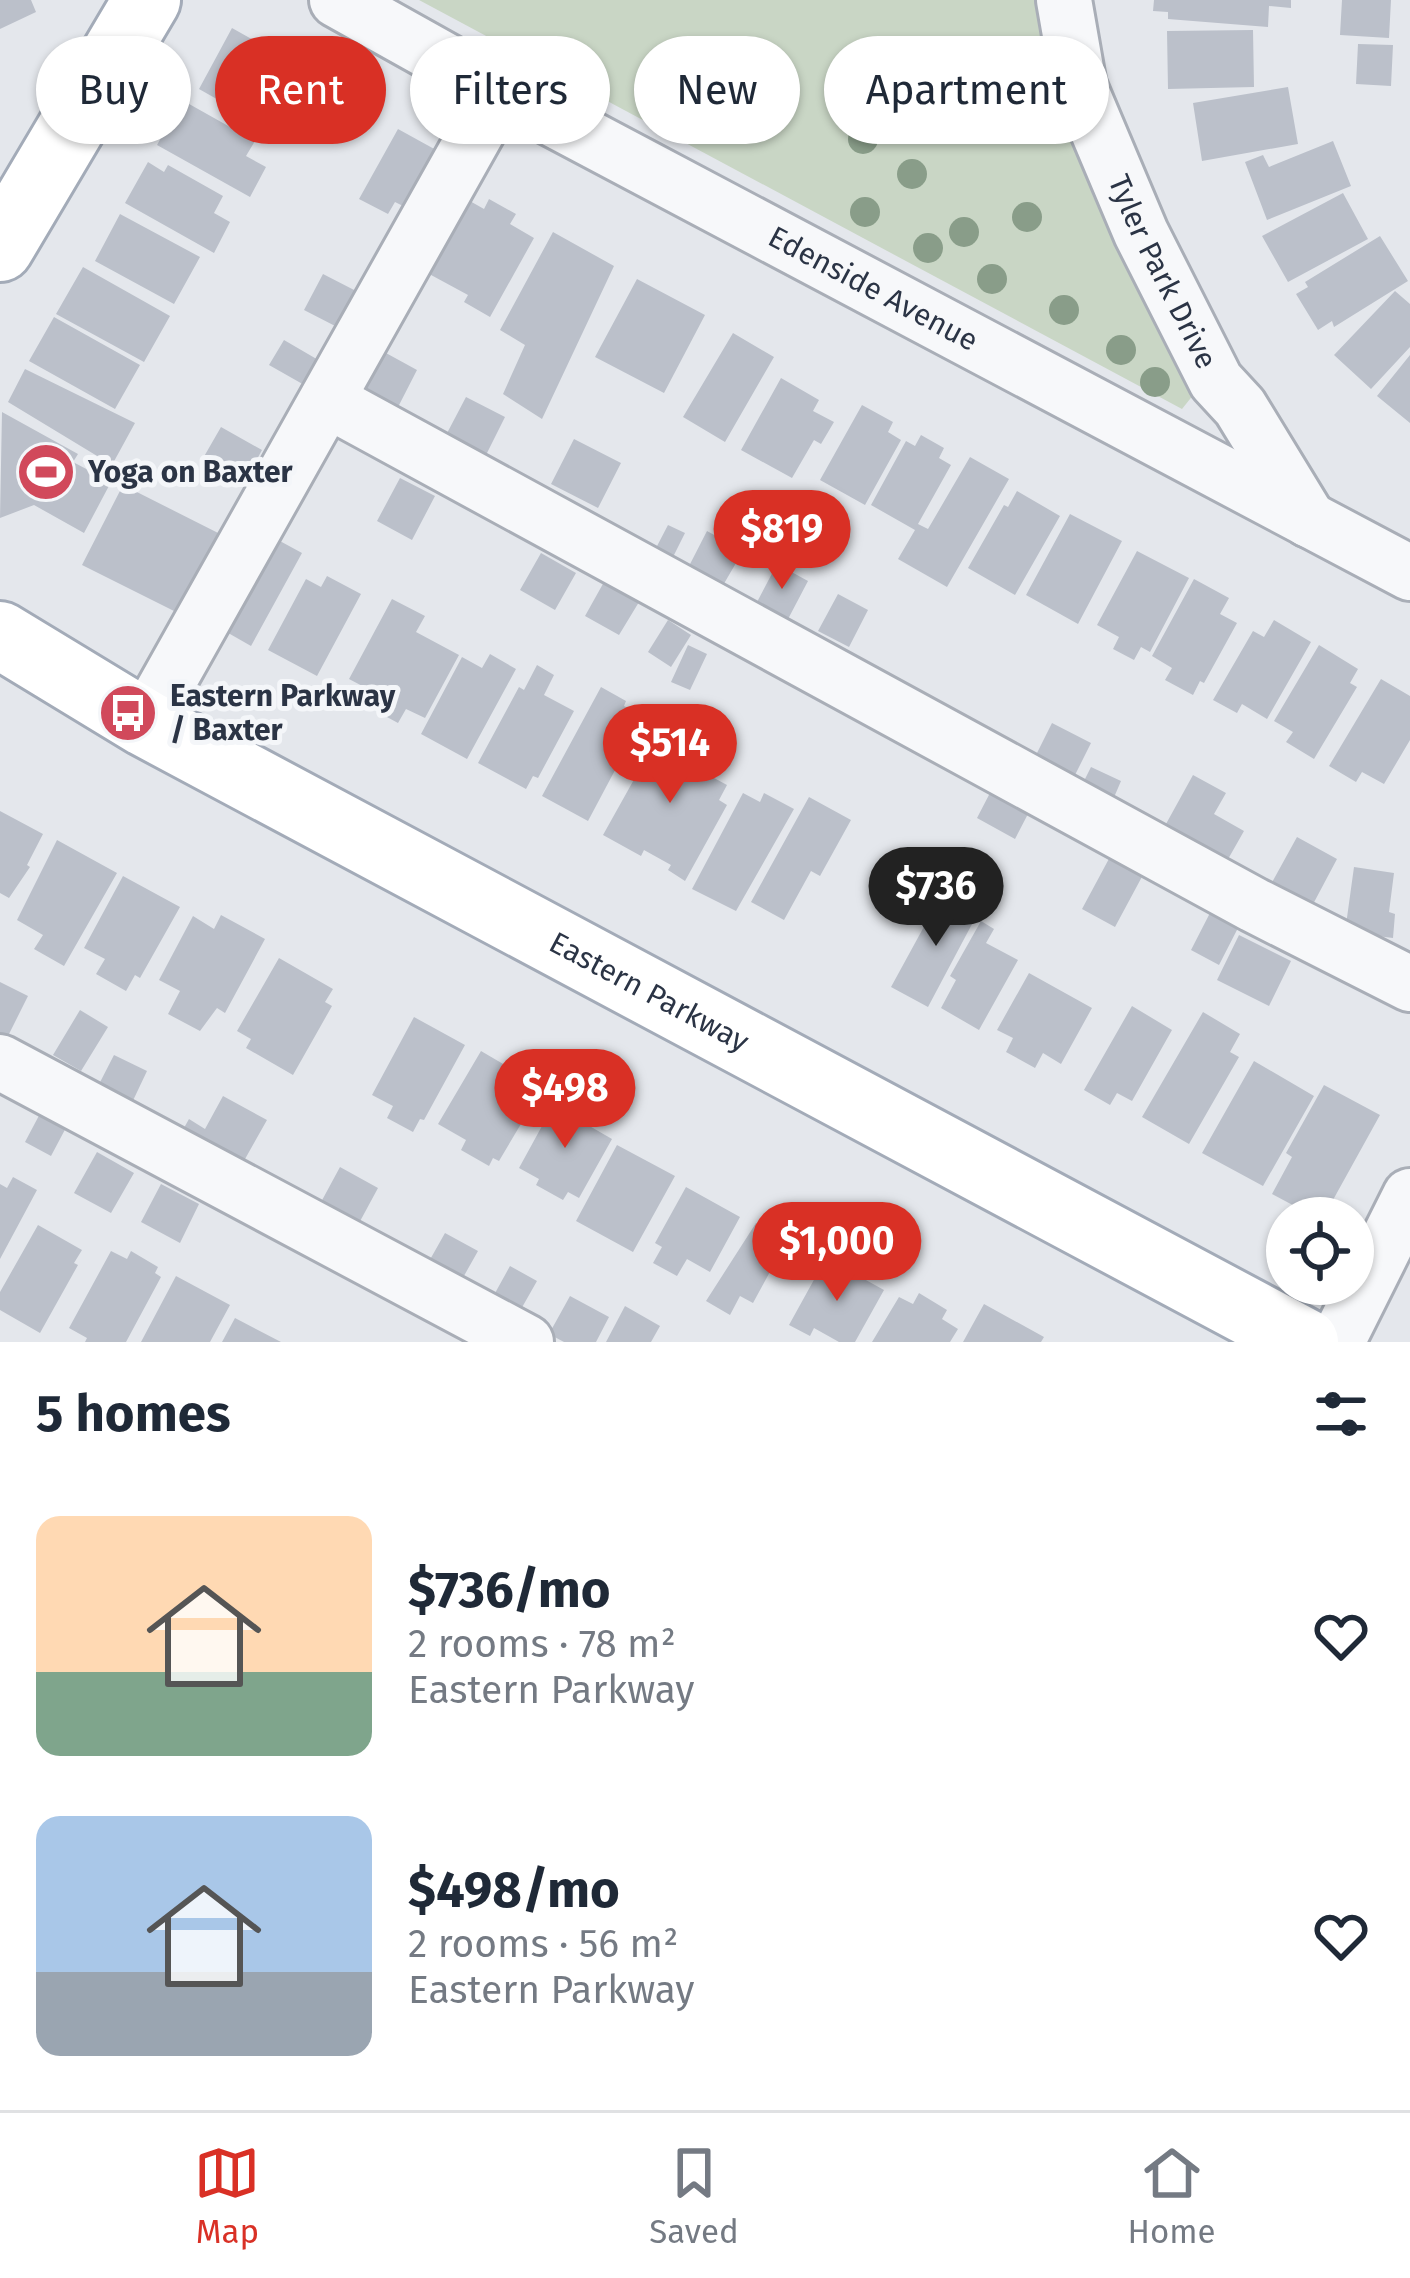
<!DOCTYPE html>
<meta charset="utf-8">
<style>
body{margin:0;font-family:"Fira Sans",sans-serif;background:#f6f6f7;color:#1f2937;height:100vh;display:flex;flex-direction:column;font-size:45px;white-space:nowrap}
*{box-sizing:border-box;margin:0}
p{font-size:39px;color:#747a83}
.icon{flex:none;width:66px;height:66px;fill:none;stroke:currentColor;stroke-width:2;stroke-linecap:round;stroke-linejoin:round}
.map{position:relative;height:1342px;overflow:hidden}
.details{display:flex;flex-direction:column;background:#fff;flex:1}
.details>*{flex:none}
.banner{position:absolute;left:36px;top:36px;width:1338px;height:108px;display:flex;gap:24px}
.fabs{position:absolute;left:1266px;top:1197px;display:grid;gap:24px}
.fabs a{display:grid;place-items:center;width:108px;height:108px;border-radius:50%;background:#fff;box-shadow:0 3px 9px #0004;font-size:60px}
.price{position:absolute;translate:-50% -102px;padding:0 27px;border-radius:42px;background:#d93025;color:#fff;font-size:39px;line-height:78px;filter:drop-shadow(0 3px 6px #0008)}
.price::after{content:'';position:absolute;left:50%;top:72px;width:36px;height:27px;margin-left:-18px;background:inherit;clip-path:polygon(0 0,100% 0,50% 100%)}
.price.current{background:#222;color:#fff}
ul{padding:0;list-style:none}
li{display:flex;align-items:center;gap:36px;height:300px;padding:0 36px}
li span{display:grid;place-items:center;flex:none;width:336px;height:240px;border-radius:24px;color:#555}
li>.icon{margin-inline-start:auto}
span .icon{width:144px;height:144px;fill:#fffc;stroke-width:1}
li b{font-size:51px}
h2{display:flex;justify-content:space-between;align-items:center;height:144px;padding:0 36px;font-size:51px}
.chip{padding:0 42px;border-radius:54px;background:#fff;box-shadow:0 3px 9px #0004;font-size:42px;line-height:108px}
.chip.current{background:#d93025;color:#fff}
.tab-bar{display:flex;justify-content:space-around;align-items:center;height:168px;border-top:3px solid #e0e1e3;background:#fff;font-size:33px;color:#747a83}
.tab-bar a{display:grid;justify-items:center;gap:6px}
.tab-bar .current{color:#d93025}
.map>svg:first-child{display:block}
.green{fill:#c9d6c5}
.building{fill:#bbc0ca}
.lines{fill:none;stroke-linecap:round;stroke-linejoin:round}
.minor-casing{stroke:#a9aeb7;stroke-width:60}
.major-casing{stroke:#a3abb8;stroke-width:72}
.minor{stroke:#f7f8fa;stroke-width:54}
.major{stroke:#fff;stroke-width:66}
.tree{fill:#899d89}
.labels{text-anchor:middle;stroke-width:10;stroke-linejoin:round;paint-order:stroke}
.street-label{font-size:30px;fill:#2b3445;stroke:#f4f6f9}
.poi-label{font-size:30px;font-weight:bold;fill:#2b3445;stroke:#f4f6f9;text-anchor:start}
</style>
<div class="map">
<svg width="1410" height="1342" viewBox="0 0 1410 1342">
<rect width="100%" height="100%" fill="#e4e7ec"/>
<path class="green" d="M419,0H1040L1093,196L1198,389L1182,409Z"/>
<path class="building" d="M0,0H31L36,12L0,29Z
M1154,0H1291V8L1269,6L1268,27L1168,19V12L1153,11Z
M1342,0H1391L1389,38L1340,35Z
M232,28L300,66L294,76L304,81L275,132L199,89Z
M1253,30L1254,87L1168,89L1167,31Z
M1358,44L1393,45L1391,86L1356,84Z
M1288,87L1298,144L1202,161L1193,103Z
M182,100L255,141L246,156L266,167L250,197L157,145Z
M398,129L447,156L417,213L395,202L388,214L359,199Z
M1333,141L1351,186L1267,220L1245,162L1263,155L1269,167Z
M148,162L164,172L168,165L223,196L214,213L230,222L214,253L125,203Z
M1343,193L1368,239L1288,282L1262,236Z
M461,196L484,209L489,199L516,214L510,224L534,238L490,317L464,302L468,295L420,269Z
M120,214L200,257L174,304L95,261Z
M553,232L614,266L542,419L503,394L525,345L500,330Z
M1380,236L1408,281L1334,327L1332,321L1318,330L1296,294L1308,287L1305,282Z
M83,267L170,316L144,362L56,314Z
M323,274L358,292L339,328L304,310Z
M637,279L705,315L664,393L595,357Z
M1395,291L1410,304V347L1371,389L1334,355Z
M54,317L140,365L115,409L29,361Z
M733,333L774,357L725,442L683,417Z
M284,340L320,361L306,386L269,365Z
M375,347L417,370L397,409L354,386Z
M1410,355V423L1377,396Z
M25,369L135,423L112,465L8,402Z
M781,378L819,400L813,411L834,422L821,444L814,440L792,478L741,450Z
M466,397L505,417L485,457L445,437Z
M862,405L893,422L888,432L901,440L865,505L820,480Z
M2,412L78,454L73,462L111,482L84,533L34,505L0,518Z
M221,427L262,450L244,483L202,460Z
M921,435L944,448L939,458L951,465L918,524L928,529L970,457L1009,479L947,587L898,559L915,530L871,505L906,441L915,446Z
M574,439L621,463L598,508L551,484Z
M400,478L435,496L412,540L377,521Z
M123,485L230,539L190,619L82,565Z
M1017,491L1060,516L1015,595L968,568L1004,505L1008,507Z
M1070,514L1122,541L1078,624L1026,595Z
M668,525L685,533L673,557L656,548Z
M707,531L743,551L722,587L688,568Z
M267,534L302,553L251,646L216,626Z
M1137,551L1189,578L1150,652L1141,647L1134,660L1113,649L1119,637L1097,625Z
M541,553L576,573L555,610L520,590Z
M777,564L808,581L787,621L756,604Z
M327,576L361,594L317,676L268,650L306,579L321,587Z
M1194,579L1229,598L1220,614L1237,623L1204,683L1200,681L1193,695L1165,680L1172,668L1152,656Z
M604,582L639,602L619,635L585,616Z
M838,594L868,610L849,647L818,631Z
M392,599L425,616L416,632L459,655L425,718L406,709L398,723L361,703L368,689L349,679Z
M668,620L691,635L671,667L648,652Z
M1274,620L1311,642L1267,719L1242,704L1237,713L1213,700L1253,631L1264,637Z
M688,645L707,654L690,690L671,682Z
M1319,645L1358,669L1350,683L1357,687L1314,759L1286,742L1293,732L1274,721Z
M490,654L516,669L467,759L421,734L462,657L482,668Z
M537,665L554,675L544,695L574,711L538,778L533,776L526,789L478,763L519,687L524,690Z
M1381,679L1410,696V740L1384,784L1362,772L1356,782L1329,766Z
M601,687L626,701L624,706L650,720L629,760L622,757L588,821L542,796Z
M1052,723L1091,743L1070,785L1031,765Z
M676,727L703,742L690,765L727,785L719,800L727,805L685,881L668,870L671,865L644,850L641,856L603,835L660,733L670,738Z
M1091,767L1121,781L1112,802L1081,787Z
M1193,775L1226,793L1214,814L1244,831L1223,868L1161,833Z
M991,791L1029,812L1015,839L977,818Z
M743,793L760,802L764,793L794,809L736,911L692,889Z
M809,797L851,820L820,876L811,871L784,920L751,902Z
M0,811L43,834L27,865L30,867L9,898L0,893Z
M1297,837L1337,859L1311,908L1270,886Z
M57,840L117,873L64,966L34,949L43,935L17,920Z
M1111,855L1144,873L1115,927L1082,909Z
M1354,867L1394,873L1389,912L1395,914L1393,938L1345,932Z
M123,876L180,907L140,978L135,975L126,991L96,974L105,959L84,948Z
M944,890L980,909L928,1007L891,987Z
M1211,911L1239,926L1219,965L1191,950Z
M221,915L265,939L225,1013L217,1008L200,1031L168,1014L180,991L159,980L193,916L214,929Z
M981,921L994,929L986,943L1018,960L979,1030L941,1008L956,980L950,976Z
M1239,935L1291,961L1269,1006L1217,980Z
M279,958L333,989L325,1002L332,1006L293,1075L246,1048L251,1039L237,1031Z
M1029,973L1092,1008L1061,1064L1043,1053L1035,1068L1006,1052L1013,1038L997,1030Z
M0,982L28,996L4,1044L0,1042Z
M1132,1006L1172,1030L1132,1101L1117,1093L1110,1105L1084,1090Z
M80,1010L108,1027L81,1071L53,1055Z
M1203,1012L1240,1034L1230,1052L1239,1057L1189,1144L1142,1117Z
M414,1017L465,1045L424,1120L420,1119L413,1132L387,1118L393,1106L372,1095Z
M481,1051L537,1084L528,1098L534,1102L499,1161L493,1158L489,1166L461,1150L466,1140L438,1124Z
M114,1055L147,1071L129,1109L95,1092Z
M1254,1061L1314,1096L1263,1186L1202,1153Z
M1324,1085L1380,1115L1323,1218H1317L1272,1194L1292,1157L1286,1153Z
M559,1095L591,1113L586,1124L612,1139L579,1198L568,1192L563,1200L536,1185L539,1179L519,1168Z
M223,1096L267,1120L236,1175L176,1142L189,1119L205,1129Z
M43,1108L69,1122L51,1156L25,1142Z
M617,1145L675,1176L633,1252L576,1221Z
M97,1152L134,1173L111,1213L74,1193Z
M340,1167L378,1188L358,1225L320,1204Z
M13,1177L37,1190L0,1259V1184L7,1188Z
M161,1184L199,1204L180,1243L141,1222Z
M686,1187L740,1217L710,1272L687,1259L677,1276L653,1263L662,1247L655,1243Z
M756,1223L786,1239L791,1230L814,1243L794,1279L772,1268L753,1303L740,1296L730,1315L706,1301Z
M38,1225L82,1250L74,1263L78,1265L40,1333L0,1310V1292Z
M445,1233L478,1251L456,1290L423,1272Z
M111,1251L127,1259L131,1251L158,1267L155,1273L161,1277L126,1342H85L87,1338L69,1328Z
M826,1258L884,1290L855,1342H839L814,1328L810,1336L789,1325Z
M510,1266L537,1281L516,1318L489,1304Z
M176,1276L230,1305L210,1342H141Z
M919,1293L947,1310L942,1319L958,1329L950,1342H872L899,1297L913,1304Z
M570,1296L609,1317L596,1342H564L549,1334Z
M984,1304L1044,1337L1041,1342H963Z
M625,1306L660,1326L651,1342H606Z
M235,1318L281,1342H222Z"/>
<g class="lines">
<defs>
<g id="minor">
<path id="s1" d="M337,0L500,91L1410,573"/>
<path id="s2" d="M1064,0L1079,86L1141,233L1216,381L1240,407L1309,520"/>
<path d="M327,400L1254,905L1410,984"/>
<path d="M145,723L500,91"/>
<path d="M0,1062L526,1342"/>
<path d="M1337,1342L1410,1196"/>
</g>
<g id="major">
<path d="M0,248L147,0"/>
<path id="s3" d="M0,635L145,723L1305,1342"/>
</g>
</defs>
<use href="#minor" class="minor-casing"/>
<use href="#major" class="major-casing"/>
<use href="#minor" class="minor"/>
<use href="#major" class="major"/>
</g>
<g class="tree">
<circle cx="752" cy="68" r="15"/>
<circle cx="665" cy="96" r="15"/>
<circle cx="724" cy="112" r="15"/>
<circle cx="863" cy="139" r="15"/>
<circle cx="912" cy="174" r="15"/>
<circle cx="865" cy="212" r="15"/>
<circle cx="1027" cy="217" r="15"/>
<circle cx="964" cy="232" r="15"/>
<circle cx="928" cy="248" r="15"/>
<circle cx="992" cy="279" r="15"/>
<circle cx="1064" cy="310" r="15"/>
<circle cx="1121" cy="350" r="15"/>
<circle cx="1155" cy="382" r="15"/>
</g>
<defs>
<symbol id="stadium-disc" viewBox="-11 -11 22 22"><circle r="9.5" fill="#d1495b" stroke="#f4f6f9"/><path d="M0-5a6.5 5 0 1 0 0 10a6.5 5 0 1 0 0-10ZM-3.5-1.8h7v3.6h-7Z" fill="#fff"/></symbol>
<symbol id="bus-disc" viewBox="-11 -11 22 22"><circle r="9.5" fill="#d1495b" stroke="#f4f6f9"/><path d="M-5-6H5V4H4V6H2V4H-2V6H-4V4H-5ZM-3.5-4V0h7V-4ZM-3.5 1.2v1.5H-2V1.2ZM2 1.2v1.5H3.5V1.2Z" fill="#fff"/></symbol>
</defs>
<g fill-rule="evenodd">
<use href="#stadium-disc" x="13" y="439" width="66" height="66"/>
<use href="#bus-disc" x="95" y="680" width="66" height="66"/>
</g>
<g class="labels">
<g class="street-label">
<text dy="10" stroke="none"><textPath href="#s2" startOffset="291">Tyler Park Drive</textPath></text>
<text dy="10" stroke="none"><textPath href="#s1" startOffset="609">Edenside Avenue</textPath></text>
<text dy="10" stroke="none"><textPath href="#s3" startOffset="741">Eastern Parkway</textPath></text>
</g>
<g class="poi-label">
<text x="88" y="482">Yoga on Baxter</text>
<text x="170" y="706">Eastern Parkway<tspan x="170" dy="34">/ Baxter</tspan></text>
</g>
</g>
</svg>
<div class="fabs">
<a><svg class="icon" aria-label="locate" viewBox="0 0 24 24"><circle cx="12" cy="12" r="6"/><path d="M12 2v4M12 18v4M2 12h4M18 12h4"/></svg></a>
</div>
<b class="price" style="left:782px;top:592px">$819</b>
<b class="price" style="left:670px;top:806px">$514</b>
<b class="price current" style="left:936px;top:949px">$736</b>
<b class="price" style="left:565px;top:1151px">$498</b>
<b class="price" style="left:837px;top:1304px">$1,000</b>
<div class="banner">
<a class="chip">Buy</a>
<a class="chip current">Rent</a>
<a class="chip">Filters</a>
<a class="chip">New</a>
<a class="chip">Apartment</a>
</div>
</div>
<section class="details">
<h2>5 homes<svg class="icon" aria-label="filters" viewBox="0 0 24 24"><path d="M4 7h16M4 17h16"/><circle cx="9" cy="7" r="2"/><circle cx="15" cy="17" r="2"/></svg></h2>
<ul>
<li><span style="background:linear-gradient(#ffd9b3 65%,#7fa58c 0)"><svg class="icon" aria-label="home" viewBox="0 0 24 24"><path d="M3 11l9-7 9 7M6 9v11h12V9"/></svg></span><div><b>$736/mo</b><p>2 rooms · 78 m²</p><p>Eastern Parkway</p></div><svg class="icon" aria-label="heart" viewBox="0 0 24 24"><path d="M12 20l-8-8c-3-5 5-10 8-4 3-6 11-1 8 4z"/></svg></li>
<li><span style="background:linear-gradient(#a9c7e8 65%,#9aa5b1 0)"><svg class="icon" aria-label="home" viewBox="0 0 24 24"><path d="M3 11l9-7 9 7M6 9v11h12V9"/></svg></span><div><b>$498/mo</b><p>2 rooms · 56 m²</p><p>Eastern Parkway</p></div><svg class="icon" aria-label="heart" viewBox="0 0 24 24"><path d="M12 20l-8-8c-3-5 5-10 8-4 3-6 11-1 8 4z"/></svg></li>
</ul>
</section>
<nav class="tab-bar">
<a class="current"><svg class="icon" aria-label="map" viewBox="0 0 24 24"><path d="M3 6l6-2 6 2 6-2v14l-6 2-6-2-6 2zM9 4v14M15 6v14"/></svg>Map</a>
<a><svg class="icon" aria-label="saved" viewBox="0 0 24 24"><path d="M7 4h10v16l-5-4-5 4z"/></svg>Saved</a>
<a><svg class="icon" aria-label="home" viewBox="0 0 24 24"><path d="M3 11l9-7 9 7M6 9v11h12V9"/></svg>Home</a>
</nav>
